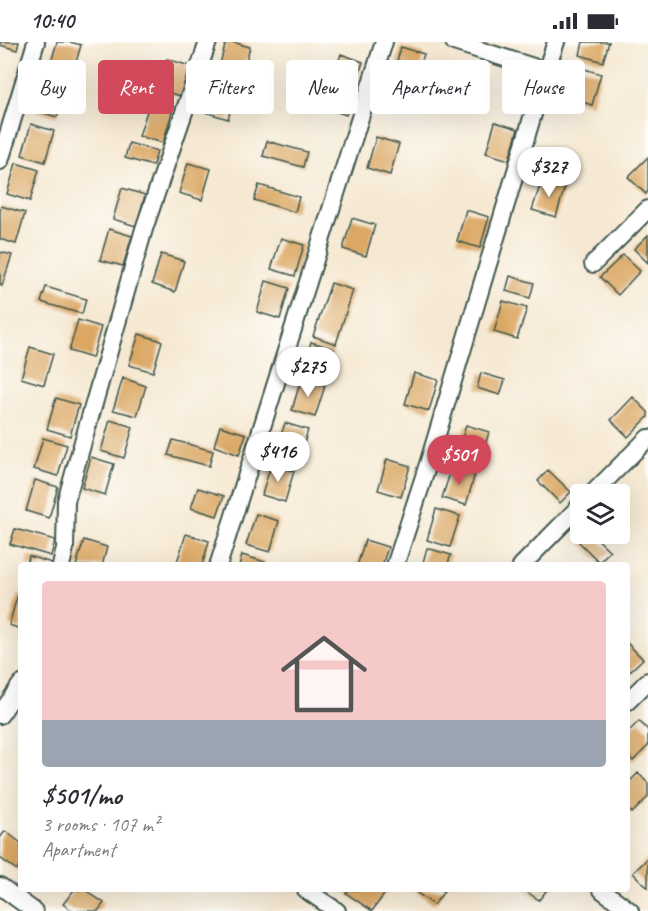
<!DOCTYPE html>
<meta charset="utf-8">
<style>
body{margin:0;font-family:Caveat,sans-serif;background:#f7f7f7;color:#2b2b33;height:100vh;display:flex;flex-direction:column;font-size:22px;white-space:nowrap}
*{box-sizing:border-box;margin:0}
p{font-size:20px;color:#7c7c81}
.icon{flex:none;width:33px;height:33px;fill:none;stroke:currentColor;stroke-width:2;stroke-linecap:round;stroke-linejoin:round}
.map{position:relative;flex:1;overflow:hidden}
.panel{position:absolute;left:18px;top:520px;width:612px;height:330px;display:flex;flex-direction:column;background:#fff;border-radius:6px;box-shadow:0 6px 24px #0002}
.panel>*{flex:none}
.hud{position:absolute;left:18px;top:18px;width:612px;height:54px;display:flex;gap:12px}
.controls{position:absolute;left:570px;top:442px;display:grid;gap:12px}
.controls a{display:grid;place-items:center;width:60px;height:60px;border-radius:6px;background:#fff;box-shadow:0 6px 24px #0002;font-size:30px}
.price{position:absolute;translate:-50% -51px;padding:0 14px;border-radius:21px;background:#fff;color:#222;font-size:20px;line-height:39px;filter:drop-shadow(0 2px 3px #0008)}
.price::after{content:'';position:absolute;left:50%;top:36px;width:18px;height:14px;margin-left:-9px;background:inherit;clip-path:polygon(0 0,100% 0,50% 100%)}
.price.active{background:#d1495b;color:#fff}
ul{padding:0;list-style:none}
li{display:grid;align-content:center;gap:12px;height:318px;padding:0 24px}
li span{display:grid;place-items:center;height:186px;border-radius:6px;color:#555}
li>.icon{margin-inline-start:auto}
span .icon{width:108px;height:108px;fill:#fffc;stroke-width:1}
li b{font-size:26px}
.tag{padding:0 21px;border-radius:6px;background:#fff;box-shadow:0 6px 24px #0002;font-size:21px;line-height:54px}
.tag.active{background:#d1495b;color:#fff}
.status{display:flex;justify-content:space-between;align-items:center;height:42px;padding:0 30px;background:#fff;direction:ltr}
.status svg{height:16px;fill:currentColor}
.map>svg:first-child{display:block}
.building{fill:#dba764}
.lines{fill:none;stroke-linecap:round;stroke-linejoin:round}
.minor-casing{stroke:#3f574c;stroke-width:20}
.minor{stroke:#fff;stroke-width:16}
</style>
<div class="status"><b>10:40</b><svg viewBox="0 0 49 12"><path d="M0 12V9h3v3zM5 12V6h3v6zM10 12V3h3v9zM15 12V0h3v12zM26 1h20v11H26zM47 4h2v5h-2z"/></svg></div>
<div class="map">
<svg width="648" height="869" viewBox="0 0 648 869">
<rect width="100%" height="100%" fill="#fdfcf7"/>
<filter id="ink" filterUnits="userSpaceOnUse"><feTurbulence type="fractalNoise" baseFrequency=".0167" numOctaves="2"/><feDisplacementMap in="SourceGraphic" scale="12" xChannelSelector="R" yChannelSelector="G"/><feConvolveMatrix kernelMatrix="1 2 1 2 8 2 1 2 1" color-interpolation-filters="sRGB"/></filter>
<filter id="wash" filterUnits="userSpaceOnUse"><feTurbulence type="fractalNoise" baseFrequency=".008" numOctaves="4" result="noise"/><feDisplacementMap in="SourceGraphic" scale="24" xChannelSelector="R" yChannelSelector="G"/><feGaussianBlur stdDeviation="1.35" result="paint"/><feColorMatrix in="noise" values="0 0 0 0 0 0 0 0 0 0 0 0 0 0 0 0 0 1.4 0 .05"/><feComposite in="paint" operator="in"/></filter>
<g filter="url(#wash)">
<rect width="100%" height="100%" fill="#f6e9d3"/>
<g id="blocks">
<path class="building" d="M0,0H19L17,8L0,3Z
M57,0H70L81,3L72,34L49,27Z
M226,0H232L250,5L241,36L218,29Z
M583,0H609L603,20L580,13Z
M401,5L424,12L415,42L392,36Z
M341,12L363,20L346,73L323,65Z
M167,17L190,24L181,54L158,48Z
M578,25L601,32L592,63L569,56Z
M43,36L66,44L57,75L34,68Z
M214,39L237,46L228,77L205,70Z
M149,63L172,70L163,101L139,94Z
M495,80L518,87L509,118L486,111Z
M31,82L54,89L45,120L22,113Z
M376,95L399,102L390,133L367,126Z
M267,99L307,110L303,125L263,114Z
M129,101L157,109L153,124L125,116Z
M648,115V149L646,152L628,135Z
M16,121L39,128L30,159L7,152Z
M188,121L211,127L202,158L179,151Z
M542,138L565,144L556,175L532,168Z
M259,143L299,155L295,170L254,158Z
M122,146L145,153L136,184L113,177Z
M1,164L25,171L16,202L0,197V169Z
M466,168L489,175L480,206L457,199Z
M352,176L375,183L366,214L343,207Z
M109,187L132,194L123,224L100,218Z
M648,193V221L634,207Z
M281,196L304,203L295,234L271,227Z
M0,210L12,213L2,244L0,243Z
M161,212L184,219L175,250L152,242Z
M623,213L640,229L618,253L600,235Z
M510,234L534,241L530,256L506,249Z
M266,239L289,246L280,277L257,270Z
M331,241L353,248L336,302L313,294Z
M46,245L86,257L82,272L41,260Z
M503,259L527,266L517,297L494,290Z
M78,278L101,285L92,316L69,309Z
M139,292L162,299L153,330L129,323Z
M311,300L334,307L325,338L302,331Z
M30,305L53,312L44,343L21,336Z
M414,331L438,338L429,369L405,362Z
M481,331L505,338L500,353L477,346Z
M123,336L146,344L137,374L113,368Z
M301,337L325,344L315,375L292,368Z
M633,355L648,370V375L628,395L611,378Z
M56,356L79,363L70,394L47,387Z
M110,378L133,385L124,416L101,409Z
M285,381L308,388L299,418L275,412Z
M466,383L489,390L480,421L457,414Z
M220,384L246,392L239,413L214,404Z
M43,396L67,403L58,434L34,427Z
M173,398L213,409L209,424L168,413Z
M91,415L114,422L105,453L82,446Z
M387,417L410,424L401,455L378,448Z
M271,422L294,429L285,460L262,453Z
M452,425L475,432L466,463L442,456Z
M548,428L571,450L560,461L538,439Z
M35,438L58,445L49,476L26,469Z
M198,446L224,454L217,474L191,466Z
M436,467L460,474L450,505L427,498Z
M256,472L279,479L270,510L246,503Z
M15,487L55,498L51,514L10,502Z
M186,492L209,499L202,524L176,523Z
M583,492H592L610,509L599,520L577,498Z
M84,498L107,505L102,524H76Z
M365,498L388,505L382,524H357Z
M427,506L451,513L447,524H422Z
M242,513L265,520L264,524H239Z
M29,514L52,521V524H26Z
M18,552L21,553V587L9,583Z
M627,601L643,617L627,632Z
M639,679L648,688V704L633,719L627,713V691Z
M638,731L648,741V755L632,771L627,766V742Z
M5,789L21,801V822L17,828L0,816V796Z
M648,816V846L633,831Z
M74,848H85L104,861L98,869H73L63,862Z
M348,848H383L386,850L372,869L346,851Z
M413,848H445L434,863Z
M524,848H547L539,858Z"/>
</g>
</g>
<g filter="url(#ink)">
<use href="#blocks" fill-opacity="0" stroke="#3f574c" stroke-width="1.5"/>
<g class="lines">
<defs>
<path id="minor" d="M546,29L556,0
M0,119L36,0
M593,222L648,167
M591,453L648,396
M61,524L65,506L66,459L144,187L208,0
M218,524L384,0
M395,524L429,419L546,29L454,0
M521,524L580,464
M627,660L648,639
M0,673L21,642
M0,844L34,869
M306,848L337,869
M602,848L630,869"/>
</defs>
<use href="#minor" class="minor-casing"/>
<use href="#minor" class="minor"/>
</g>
</g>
</svg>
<div class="controls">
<a><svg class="icon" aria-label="layers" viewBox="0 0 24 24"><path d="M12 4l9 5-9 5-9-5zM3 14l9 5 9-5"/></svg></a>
</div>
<b class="price" style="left:549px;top:156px">$327</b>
<b class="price" style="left:308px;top:356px">$275</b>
<b class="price" style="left:278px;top:441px">$416</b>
<b class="price active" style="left:459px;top:444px">$501</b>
<div class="hud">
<a class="tag">Buy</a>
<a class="tag active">Rent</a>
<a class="tag">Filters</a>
<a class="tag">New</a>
<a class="tag">Apartment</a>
<a class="tag">House</a>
</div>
<section class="panel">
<ul>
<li><span style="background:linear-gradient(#f6c9c9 75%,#9aa5b1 0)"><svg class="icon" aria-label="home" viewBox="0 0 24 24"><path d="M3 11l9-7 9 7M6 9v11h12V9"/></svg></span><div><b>$501/mo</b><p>3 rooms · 107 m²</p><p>Apartment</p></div></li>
</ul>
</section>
</div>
